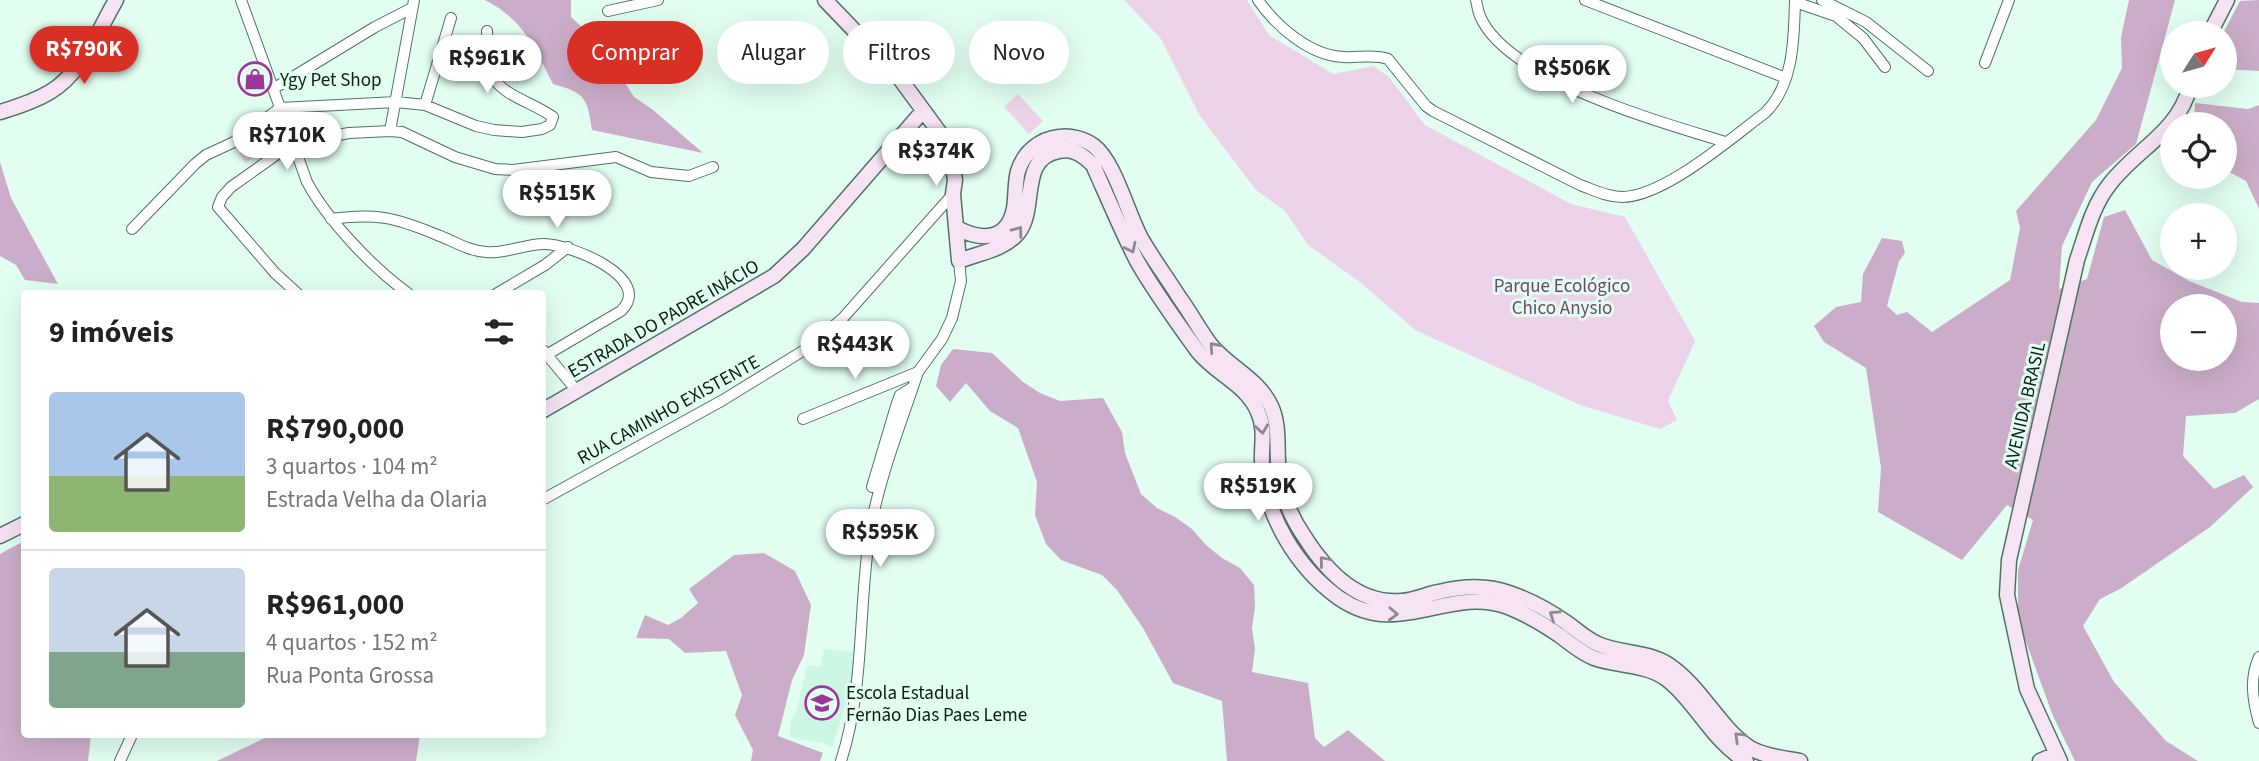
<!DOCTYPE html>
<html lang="pt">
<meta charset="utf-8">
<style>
body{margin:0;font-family:"Source Sans 3",sans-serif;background:#f6f6f6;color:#222;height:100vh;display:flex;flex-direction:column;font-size:26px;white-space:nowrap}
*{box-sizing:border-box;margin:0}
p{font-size:23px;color:#767676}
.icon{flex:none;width:38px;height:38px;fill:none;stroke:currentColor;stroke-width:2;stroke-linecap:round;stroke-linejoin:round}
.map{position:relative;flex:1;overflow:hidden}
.side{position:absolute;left:21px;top:290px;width:525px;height:448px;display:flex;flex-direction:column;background:#fff;border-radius:7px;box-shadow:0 7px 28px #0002}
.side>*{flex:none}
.top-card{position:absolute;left:567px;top:21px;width:665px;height:63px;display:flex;gap:14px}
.needle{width:46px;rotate:53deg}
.tools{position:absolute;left:2160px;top:21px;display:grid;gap:14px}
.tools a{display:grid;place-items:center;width:77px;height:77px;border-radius:50%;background:#fff;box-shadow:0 7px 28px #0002;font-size:35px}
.price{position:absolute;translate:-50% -60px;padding:0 16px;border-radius:24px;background:#fff;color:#222;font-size:23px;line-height:46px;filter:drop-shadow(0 2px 4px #0008)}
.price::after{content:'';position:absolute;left:50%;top:42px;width:21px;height:16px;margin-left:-10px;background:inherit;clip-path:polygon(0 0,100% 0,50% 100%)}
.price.on{background:#d93025;color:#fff}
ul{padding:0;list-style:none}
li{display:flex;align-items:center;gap:21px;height:175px;padding:0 28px}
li+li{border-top:2px solid #e0e0e0}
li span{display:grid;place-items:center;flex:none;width:196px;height:140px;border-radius:7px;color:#555}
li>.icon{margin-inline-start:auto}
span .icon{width:84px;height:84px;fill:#fffc;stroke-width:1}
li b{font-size:30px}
h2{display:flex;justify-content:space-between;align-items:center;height:84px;padding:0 28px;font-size:30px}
.chip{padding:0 24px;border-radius:32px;background:#fff;box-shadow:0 7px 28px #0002;font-size:24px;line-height:63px}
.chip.on{background:#d93025;color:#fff}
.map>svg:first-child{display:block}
.built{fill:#cbf7e4}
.green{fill:#edd3ea}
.forest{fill:#ccadc9;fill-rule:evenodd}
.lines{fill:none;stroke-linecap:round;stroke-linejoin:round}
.street-casing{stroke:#527265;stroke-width:12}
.secondary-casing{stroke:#527265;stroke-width:17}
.street{stroke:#fff;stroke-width:10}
.secondary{stroke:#f6e3f4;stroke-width:14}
.oneway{stroke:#8e8991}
.labels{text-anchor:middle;stroke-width:6;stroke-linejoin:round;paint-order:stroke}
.poi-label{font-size:19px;fill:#0f1c17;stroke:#e1fef1;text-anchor:start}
.park-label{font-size:19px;fill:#71466d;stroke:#e1fef1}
.street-label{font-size:19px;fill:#0f1c17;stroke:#e1fef1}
</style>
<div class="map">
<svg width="2259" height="761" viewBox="0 0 2259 761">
<rect width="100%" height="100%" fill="#e1fef1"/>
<path class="built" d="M824,649L855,652V673L832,748L824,743L790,737V723L797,709L807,665L821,666Z"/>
<path class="green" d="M1124,0H1247L1269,35L1333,74L1373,66L1389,77L1425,125L1571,204L1625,217L1695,341L1668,401L1677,420L1660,429L1580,405L1415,330L1360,282L1308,245L1285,211L1256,190L1200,116L1161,39Z
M1018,94L1043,121L1029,134L1004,107Z
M278,122L281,143L245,163L236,147Z"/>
<path class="forest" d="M485,0H571V17L587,32L590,45L602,69L622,78L634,97L652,109L703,153L592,130C587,98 586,93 553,84C535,48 524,20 485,0Z
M2129,0H2175L2136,144L2092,182L2062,246L2059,289L2087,279L2104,217L2125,210L2152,260L2189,281L2242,302L2259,303V399L2235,413L2186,416L2183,456L2214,489L2244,475L2253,487L2210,527L2120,589L2100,599L2083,626L2114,682L2166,741L2198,761H2075L2053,716L2018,620V570L2033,520L2007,505L1962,560L1878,512L1881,468L1866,368L1824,342L1814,326L1836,307L1861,302L1863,274L1882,238L1902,241L1905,253L1899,261L1887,306L1897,315L1907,312L1932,332L2010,280L2020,228L2016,211L2096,120L2122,68L2121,37ZM2172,306H2224V359H2172Z
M2259,0V71L2224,69L2223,33L2240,1Z
M2195,103L2248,109L2259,105V209L2246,181L2224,169V124H2194Z
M0,162L11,198L58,284L25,280L16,265L0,256Z
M953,349L992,353L1023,382L1040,393L1060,401L1103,398L1122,432L1125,453L1141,494L1157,508L1175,517L1192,529L1206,545L1222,558L1240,568L1254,585L1255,607L1252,628L1255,649L1252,672L1308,683L1315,738L1324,747L1348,730L1385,761H1227L1222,701L1173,683L1143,628L1117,590L1102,575L1061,560L1046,544L1035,515L1037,482L1018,428L990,411L966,383L950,402L936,386L941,365Z
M24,541V735H91L88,761H0V554Z
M764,553L795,571L811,605L804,655L792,680L778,736L823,753L820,761H751L753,750L735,715L742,695L726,651L685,653L669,639L636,638L645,615L668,625L681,618L698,603L689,589L734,555Z
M271,735H420L416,761H217Z"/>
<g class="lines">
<defs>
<path id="street" d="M241,0L307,182C328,221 373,268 409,294
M1258,0C1276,26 1310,56 1344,57C1358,58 1374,54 1388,59L1426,106L1433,111L1580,185C1594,190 1607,197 1622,197C1664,197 1731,138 1765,113C1794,85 1794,38 1795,0
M1476,0C1477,5 1478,11 1480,16C1507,80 1661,122 1725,142
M1585,0L1786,78
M1822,0L1866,22L1928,71
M1795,2L1836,16L1863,38L1885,67
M608,11L658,0
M1985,63L2009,0
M273,89L375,27L412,8
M425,105L451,18
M390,131L414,0
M331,219C375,213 394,217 435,234C452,240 468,251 486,252C505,254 525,244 544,244C570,244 655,278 621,311L548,354
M132,229L195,164L206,155L234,142L280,108L396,102L425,105L476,126L494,130L522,132L542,129L550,125L553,117C537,104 500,95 493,76C487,62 488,46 487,31
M298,294L275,273L218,207L222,197L231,187L293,143L349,133L390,131L402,132L455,157L495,169L513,170L616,157L651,172L689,176L713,167
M496,294L545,265L568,247
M542,349L577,391
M803,419L918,372L942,339L952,318L961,281L959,261
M872,487L897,403L900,395L913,387
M542,500L723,400L806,349L843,318L953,194
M2259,657C2249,679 2253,701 2259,723
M120,761L132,735
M841,761C865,687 858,608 870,532C879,477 901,424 918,372"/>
<path id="secondary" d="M825,0L898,76L945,140L952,161L955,180L953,194L959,261C979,253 1004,250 1018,233C1038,209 1018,158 1059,151C1073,148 1083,155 1093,165C1107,196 1121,230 1137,261C1154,291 1176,321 1196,349C1213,373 1246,383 1258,412C1266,430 1261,446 1262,464C1265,515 1297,568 1339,598C1400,640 1447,585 1508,607C1526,614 1543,624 1559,635C1570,643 1581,653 1594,658C1616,666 1645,664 1665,678C1696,701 1712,741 1746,761
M2210,33L2227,0
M0,112C17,107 35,101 50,92C82,73 98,31 116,0
M957,228C981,241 1008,241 1014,208C1016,196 1015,182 1018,171C1024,152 1040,139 1059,137C1070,135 1085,139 1094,146C1115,162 1128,215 1142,240C1153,259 1167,278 1179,297C1190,312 1199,329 1210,344C1228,367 1258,378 1271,406C1279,423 1277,442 1278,461C1280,489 1288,513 1304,536C1326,571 1358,605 1402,601C1415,600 1427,594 1439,592C1463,586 1489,585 1512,594C1532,601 1550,611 1567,623C1577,630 1586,639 1598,644C1621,654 1648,651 1669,665C1702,687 1721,731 1752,749C1767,757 1784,758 1800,761
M542,411L774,276L803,249L922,112
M0,536L24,524
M2040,761L2056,754
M2060,761L2027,689L2007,595L2009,560L2077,260C2086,234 2092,207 2109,185C2135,150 2179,132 2190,86"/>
</defs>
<use href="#street" class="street-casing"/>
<use href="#secondary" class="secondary-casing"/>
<use href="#street" class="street"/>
<use href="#secondary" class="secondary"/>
</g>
<defs><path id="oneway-chevron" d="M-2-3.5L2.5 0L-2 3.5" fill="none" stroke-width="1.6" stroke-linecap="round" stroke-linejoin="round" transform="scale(1.75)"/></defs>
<g class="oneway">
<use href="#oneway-chevron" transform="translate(1018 231) rotate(-53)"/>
<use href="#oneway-chevron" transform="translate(1131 248) rotate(64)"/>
<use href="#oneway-chevron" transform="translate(1214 347) rotate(-132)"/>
<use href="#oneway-chevron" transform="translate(1262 429) rotate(82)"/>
<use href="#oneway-chevron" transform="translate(1324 561) rotate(-130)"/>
<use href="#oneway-chevron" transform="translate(1393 614) rotate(2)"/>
<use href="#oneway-chevron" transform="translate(1554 615) rotate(-146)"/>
<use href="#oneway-chevron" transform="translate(1739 737) rotate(-136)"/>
</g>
<defs>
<symbol id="shop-ring" viewBox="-11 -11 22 22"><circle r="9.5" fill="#e1fef1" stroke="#9e3699" stroke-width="1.5"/><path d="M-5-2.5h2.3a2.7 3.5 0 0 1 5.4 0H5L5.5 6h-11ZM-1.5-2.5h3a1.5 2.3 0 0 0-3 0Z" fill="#9e3699"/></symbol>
<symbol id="school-ring" viewBox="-11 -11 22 22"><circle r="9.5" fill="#e1fef1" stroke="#9e3699" stroke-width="1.5"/><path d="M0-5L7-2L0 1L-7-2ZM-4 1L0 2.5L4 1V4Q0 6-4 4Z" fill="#9e3699"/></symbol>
</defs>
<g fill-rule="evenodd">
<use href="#shop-ring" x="236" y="60" width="38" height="38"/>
<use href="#school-ring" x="803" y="684" width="38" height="38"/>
</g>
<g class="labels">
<g class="poi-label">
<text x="280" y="86">Ygy Pet Shop</text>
<text x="846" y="699">Escola Estadual<tspan x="846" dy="22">Fernão Dias Paes Leme</tspan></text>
</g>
<g class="park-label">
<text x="1562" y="292">Parque Ecológico<tspan x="1562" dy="22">Chico Anysio</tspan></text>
</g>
<g class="street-label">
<text transform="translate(663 318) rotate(-30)" y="7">ESTRADA DO PADRE INÁCIO</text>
<text transform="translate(2024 405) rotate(-77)" y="7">AVENIDA BRASIL</text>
<text transform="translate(668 409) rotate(-29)" y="7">RUA CAMINHO EXISTENTE</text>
</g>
</g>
</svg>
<div class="tools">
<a><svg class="needle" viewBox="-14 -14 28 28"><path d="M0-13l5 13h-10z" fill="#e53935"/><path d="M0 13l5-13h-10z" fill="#767676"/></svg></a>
<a><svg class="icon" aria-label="locate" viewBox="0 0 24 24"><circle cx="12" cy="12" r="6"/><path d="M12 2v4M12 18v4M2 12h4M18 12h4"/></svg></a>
<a>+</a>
<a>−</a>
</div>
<b class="price on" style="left:84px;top:86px">R$790K</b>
<b class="price" style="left:487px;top:95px">R$961K</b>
<b class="price" style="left:1572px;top:105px">R$506K</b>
<b class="price" style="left:287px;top:172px">R$710K</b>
<b class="price" style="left:936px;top:188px">R$374K</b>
<b class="price" style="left:557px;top:230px">R$515K</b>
<b class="price" style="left:855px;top:381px">R$443K</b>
<b class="price" style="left:1258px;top:523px">R$519K</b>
<b class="price" style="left:880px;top:569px">R$595K</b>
<div class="top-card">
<a class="chip on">Comprar</a>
<a class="chip">Alugar</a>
<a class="chip">Filtros</a>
<a class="chip">Novo</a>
</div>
<section class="side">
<h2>9 imóveis<svg class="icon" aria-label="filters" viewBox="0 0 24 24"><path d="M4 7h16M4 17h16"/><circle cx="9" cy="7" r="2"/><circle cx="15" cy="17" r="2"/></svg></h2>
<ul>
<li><span style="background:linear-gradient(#a9c7e8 60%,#8fb573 0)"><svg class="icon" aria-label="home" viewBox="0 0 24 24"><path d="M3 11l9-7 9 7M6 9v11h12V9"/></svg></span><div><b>R$790,000</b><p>3 quartos · 104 m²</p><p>Estrada Velha da Olaria</p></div></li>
<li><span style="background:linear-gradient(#c9d6e8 60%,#7fa58c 0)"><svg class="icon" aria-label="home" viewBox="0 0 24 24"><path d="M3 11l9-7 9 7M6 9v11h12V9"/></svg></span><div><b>R$961,000</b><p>4 quartos · 152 m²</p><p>Rua Ponta Grossa</p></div></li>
</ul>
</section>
</div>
